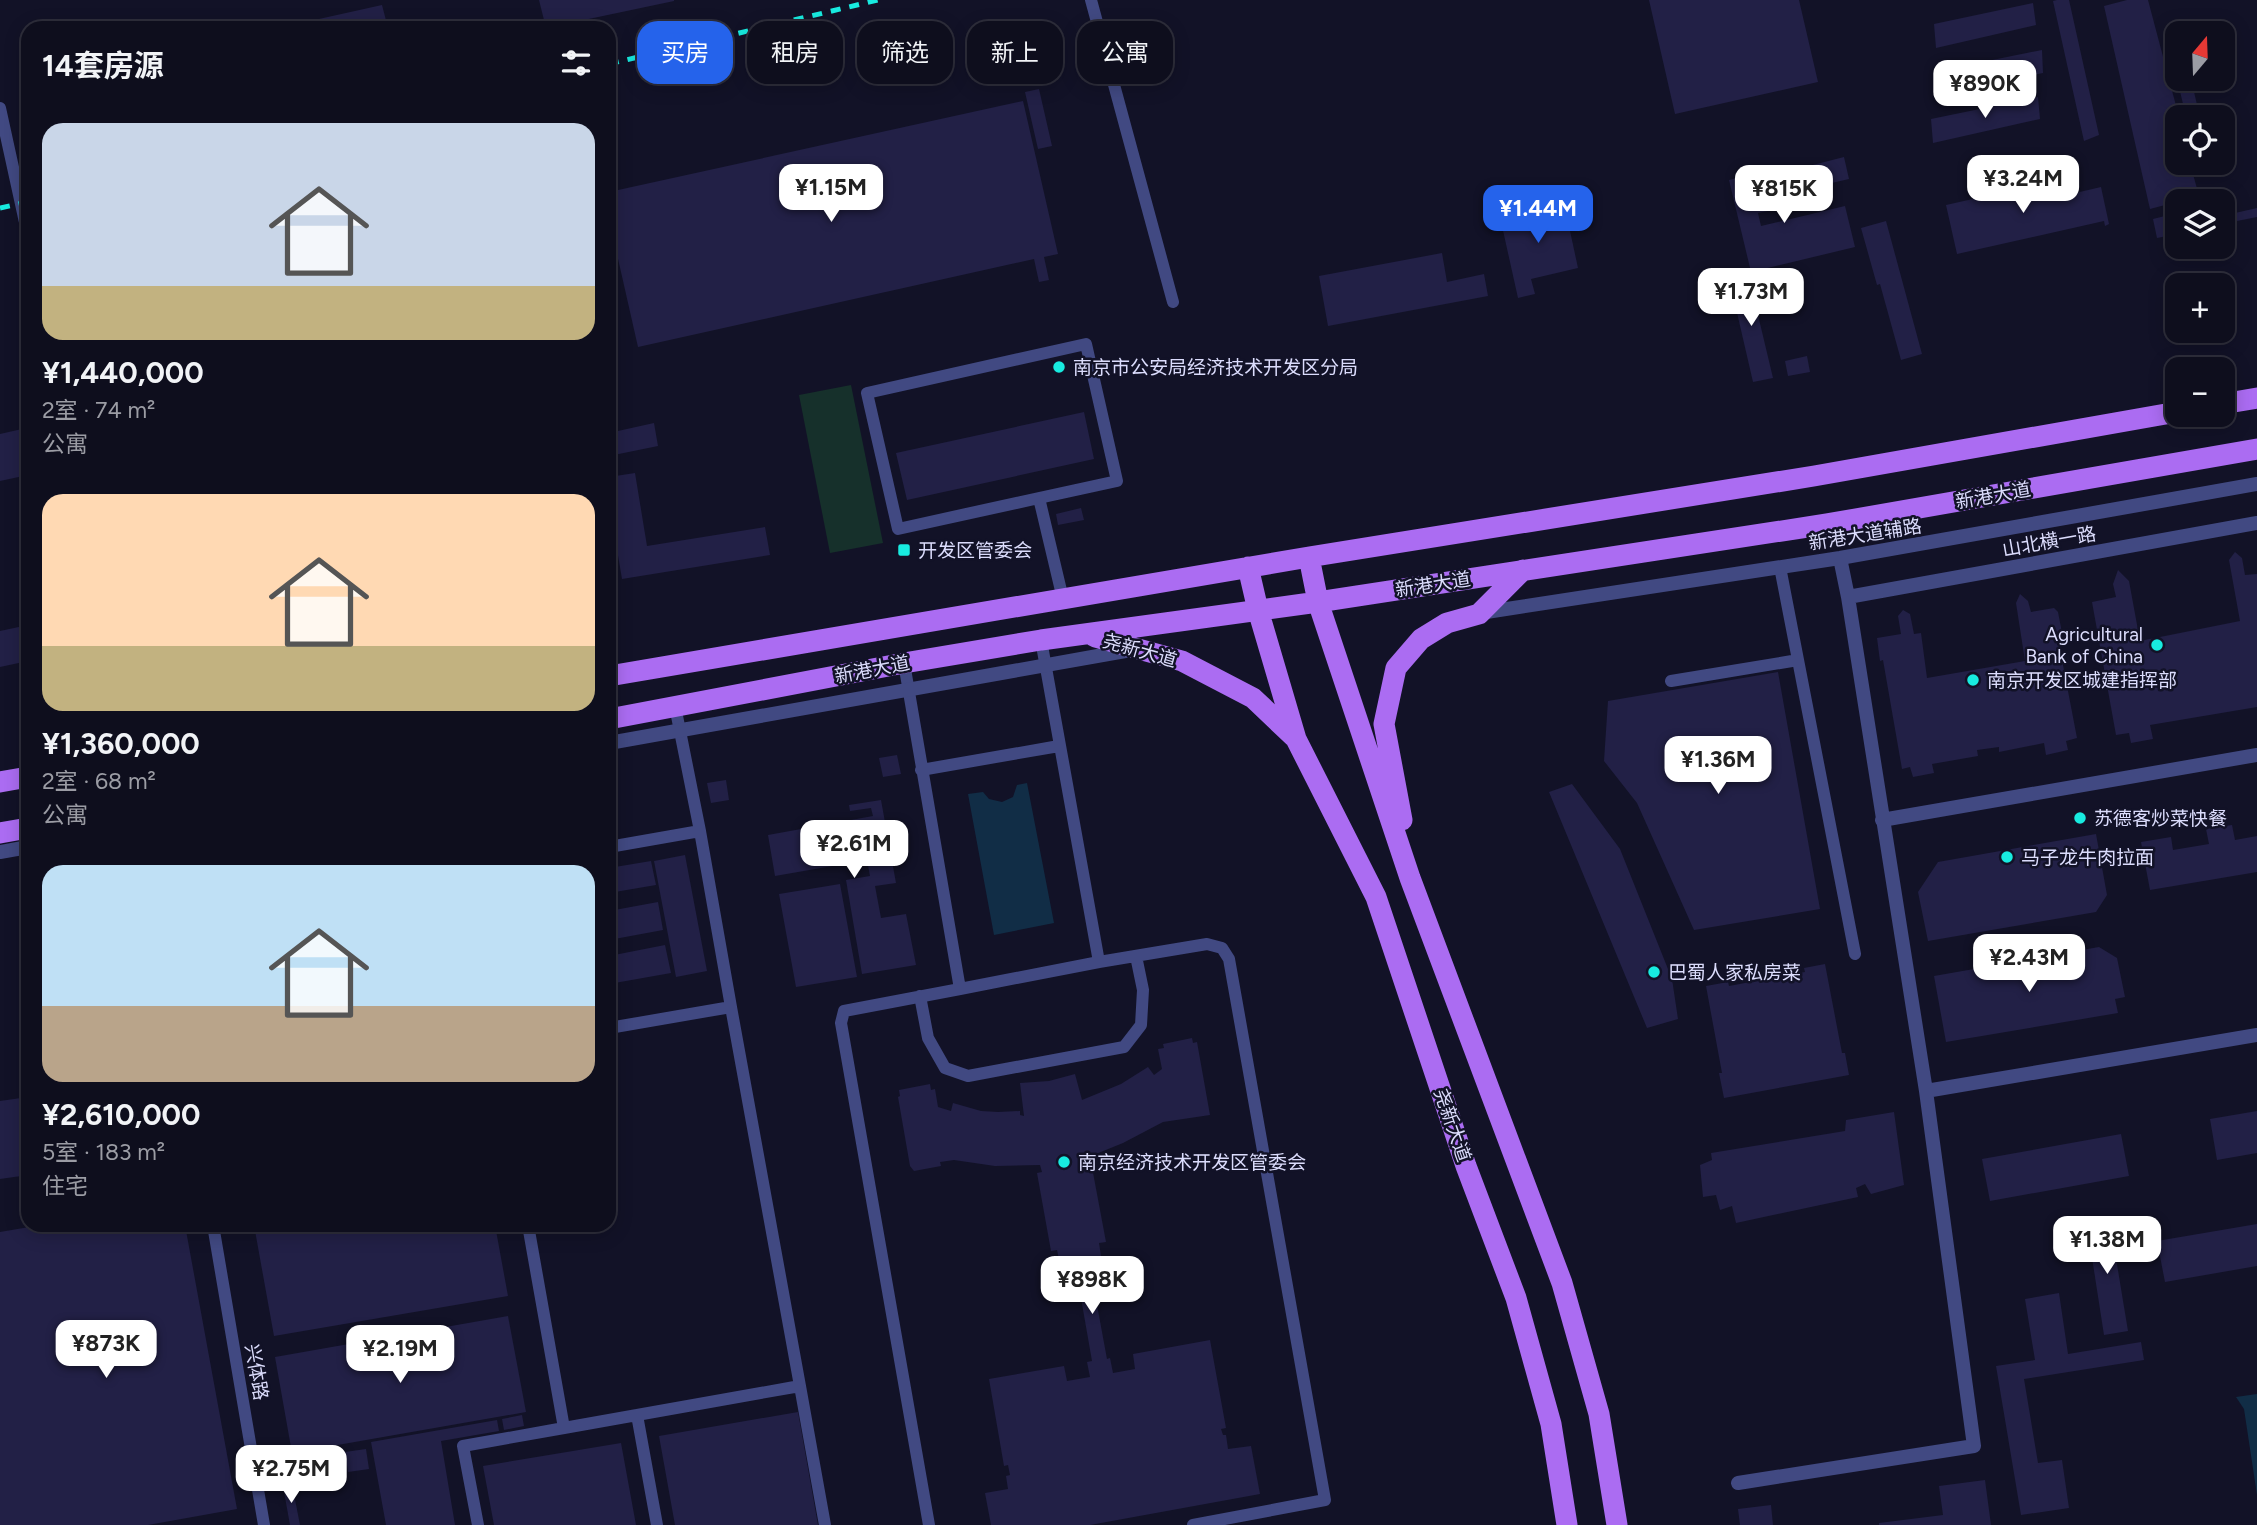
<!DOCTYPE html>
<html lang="zh">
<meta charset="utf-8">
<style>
body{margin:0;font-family:Figtree,"Noto Sans SC",sans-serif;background:#1c1c2a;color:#f1f3f6;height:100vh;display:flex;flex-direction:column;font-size:26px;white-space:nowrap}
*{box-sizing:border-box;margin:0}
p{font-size:23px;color:#9b9ca4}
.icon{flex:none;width:38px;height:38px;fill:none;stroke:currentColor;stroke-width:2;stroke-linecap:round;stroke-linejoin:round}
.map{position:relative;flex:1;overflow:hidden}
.drawer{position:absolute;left:21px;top:21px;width:595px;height:1211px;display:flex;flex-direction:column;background:#0e0e1d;border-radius:21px;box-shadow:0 4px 18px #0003,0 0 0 2px #2e2e3b}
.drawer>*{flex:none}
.banner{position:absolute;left:637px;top:21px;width:665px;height:63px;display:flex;gap:14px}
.needle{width:46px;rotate:19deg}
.tools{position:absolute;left:2165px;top:21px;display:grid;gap:14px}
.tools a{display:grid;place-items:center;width:70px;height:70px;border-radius:14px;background:#0e0e1d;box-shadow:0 4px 18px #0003,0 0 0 2px #2e2e3b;font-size:35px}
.price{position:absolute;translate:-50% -60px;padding:0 16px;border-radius:14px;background:#fff;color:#222;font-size:23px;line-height:46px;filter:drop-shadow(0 2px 4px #0008)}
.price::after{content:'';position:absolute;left:50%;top:42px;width:21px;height:16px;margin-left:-10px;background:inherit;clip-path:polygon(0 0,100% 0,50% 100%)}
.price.selected{background:#2563eb;color:#fff}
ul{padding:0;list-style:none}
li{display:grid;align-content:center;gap:14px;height:371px;padding:0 21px}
li span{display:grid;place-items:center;height:217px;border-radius:21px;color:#555}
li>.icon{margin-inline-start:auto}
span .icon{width:126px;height:126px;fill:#fffc;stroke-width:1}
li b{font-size:30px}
h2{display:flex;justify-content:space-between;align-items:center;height:84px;padding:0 21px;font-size:30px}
.tag{padding:0 24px;border-radius:21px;background:#0e0e1d;box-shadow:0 4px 18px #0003,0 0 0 2px #2e2e3b;font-size:24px;line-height:63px}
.tag.selected{background:#2563eb;color:#fff}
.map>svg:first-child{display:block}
.green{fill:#16302b}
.water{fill:#112d46}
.building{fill:#222046}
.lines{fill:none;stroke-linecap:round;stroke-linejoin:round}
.lane{stroke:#414982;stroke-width:12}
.street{stroke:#414982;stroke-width:14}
.primary{stroke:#ab6cf2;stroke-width:21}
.rail{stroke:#18ebe0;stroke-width:5;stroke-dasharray:10 9;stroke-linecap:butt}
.poi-dot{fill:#18ebe0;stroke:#121227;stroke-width:2.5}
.labels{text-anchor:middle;stroke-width:5;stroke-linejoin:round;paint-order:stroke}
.poi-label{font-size:19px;fill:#dbdcfc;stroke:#121227;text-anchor:start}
.street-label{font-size:19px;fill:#dbdcfc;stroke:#121227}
</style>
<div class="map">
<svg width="2257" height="1525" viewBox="0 0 2257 1525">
<rect width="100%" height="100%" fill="#121227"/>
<path class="green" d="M851,385L883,543L830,553L799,395Z"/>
<path class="water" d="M1027,783L1054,923L994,935L968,794L983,792L989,799L1002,802L1013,797L1017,785Z
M2257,1394V1495L2244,1409L2236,1397Z"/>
<path class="building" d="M539,0H674V1L546,28Z
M1649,0H1799L1818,82L1675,114Z
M2057,0H2069L2099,135L2084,141L2053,1Z
M2127,0H2148L2179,117H2177V163H2190L2199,196L2150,209L2104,6Z
M2033,3L2036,25L1936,48L1934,24Z
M382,5L388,28H283V27Z
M2042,50L2043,73L1949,93L1948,69Z
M2177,79H2191L2198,109L2185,112Z
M1039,89L1052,146L1038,149L1025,92Z
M2038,97L2040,119L1933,143L1931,119Z
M1023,101L1058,254L1044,257L1049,280L1039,282L1034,259L638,347L609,219V192Z
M1844,157L1849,179L1810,188L1805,167Z
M1778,168L1787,207L1758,213L1761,226L1845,206L1855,247L1751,272L1729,180Z
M2067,178L2071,194L2101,187L2109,224L2105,226L2104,221L1957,254L1946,205Z
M1564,203L1578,268L1531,279L1535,294L1518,298L1500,217Z
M2257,208V217L2222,224V216Z
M2177,213V234L2157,238L2153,219Z
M1886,221L1922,354L1901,360L1880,284L1877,285L1861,228Z
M1442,253L1447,282L1484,274L1488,296L1328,326L1319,276Z
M1748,273L1773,378L1753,382L1729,278Z
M1807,356L1810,372L1788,376L1785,361Z
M1084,412L1094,459L907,500L896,453Z
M654,423L658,446L609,456V433Z
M22,429L28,457V475L0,481V434Z
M635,473L647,546L765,527L770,555L622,579L609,502V477Z
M1081,508L1084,520L1058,525L1056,514Z
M2235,552L2242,558L2245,575L2257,574V707L2150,725L2153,739L2131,743L2129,733L2116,735L2092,602L2116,597L2113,584L2118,570L2129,581L2140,641L2240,621L2229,560Z
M2020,594L2028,601L2031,612L2054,608L2058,612L2063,638L2058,639L2077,738L2066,741L2068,750L2046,755L2044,743L1999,752V747L1977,750L1978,756L1932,764L1934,773L1913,777L1910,767L1902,769L1883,660L1880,661L1877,638L1901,634L1898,616L1903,610L1910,614L1914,634L1921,633L1927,678L2025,661L2016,603Z
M28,625V661L0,667V631Z
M1778,672L1820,909L1694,930L1637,803L1604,761L1608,701Z
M897,755L901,774L883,777L879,758Z
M726,780L729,800L711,803L707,783Z
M1572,784L1620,849L1672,979L1678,1019L1647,1028L1549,792Z
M881,800L896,883L875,886L881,918L906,914L916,965L862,974L846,880L870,876L867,860L775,876L768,835L873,816L871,808L850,811L849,805Z
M2232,825L2235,840L2257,836V872L2150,890L2141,842L2171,837L2173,850L2209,844L2206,829Z
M2096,834L2107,895L2096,912L1928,941L1918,892L1938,862Z
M685,855L707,971L676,977L654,861Z
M651,861L656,885L609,893V868Z
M840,884L857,977L796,987L779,894Z
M658,902L663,930L609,940V911Z
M665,945L671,973L609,984V956Z
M2099,947L2117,958L2125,997L2115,999L2118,1013L1946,1042L1934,976Z
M1825,964L1842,1053H1845L1849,1075L1724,1098L1719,1073H1722L1706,986L1728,982L1729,986L1805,972L1804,968Z
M1192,1038L1193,1043L1197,1042L1210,1115L1163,1122L1123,1143L1086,1158L1087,1163L1091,1162L1106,1242L1099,1243L1101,1256H1088L1107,1359L1110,1358L1113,1373L1135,1369L1133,1354L1210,1340L1226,1428L1221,1429L1223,1435H1226L1228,1449L1251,1446L1260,1494L1090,1525H991L985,1493L1008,1489L1006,1476L1010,1475L1008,1465L1004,1466L989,1379L1064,1366L1067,1381L1090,1377L1087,1362L1092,1361L1074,1258L1060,1264L1057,1250L1051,1251L1037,1173L1042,1172L1040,1165L995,1166L954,1160L940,1162L941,1166L914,1171L910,1166L898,1097L900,1096L899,1090L930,1084L931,1090L935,1089L938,1107L951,1111L953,1103L981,1111L998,1112L1020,1111V1115L1024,1116L1020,1083L1049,1081L1075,1074L1082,1100L1121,1084L1148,1067L1154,1075L1162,1069L1158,1049L1164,1048L1163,1044Z
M28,1097V1175L0,1179V1101Z
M2257,1111V1153L2217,1160L2210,1119Z
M1894,1112L1904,1185L1871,1194L1865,1184L1856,1188L1858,1197L1736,1223L1732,1206L1720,1210L1716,1195L1703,1197L1700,1165L1712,1160L1711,1153L1845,1131L1846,1120Z
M2121,1134L2129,1176L1990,1201L1982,1159Z
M2109,1216L2128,1331L2104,1335L2086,1219Z
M2257,1224V1266L2165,1282L2157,1241Z
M41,1225H185L237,1509L148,1525H0V1232Z
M254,1225H495L508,1296L274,1336Z
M2059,1293L2068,1354L2141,1342L2144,1360L2024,1379L2038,1463L2062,1460L2069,1508L2021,1515L1996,1366L2035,1360L2025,1299Z
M508,1316L526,1412L292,1453L275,1357Z
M798,1412L818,1525H675L659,1436Z
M522,1415L524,1426L504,1430L502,1419Z
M497,1420L499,1431L441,1441L455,1525H386L371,1442Z
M621,1443L636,1525H494L483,1466Z
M366,1449L369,1469L348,1472L345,1452Z
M1985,1480L1991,1525H1879V1523L1943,1515L1939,1486Z
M292,1484L300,1525H290L283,1486Z
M1771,1505L1773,1525H1740L1738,1509Z"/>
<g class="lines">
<path class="lane" d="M1091,0L1173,302
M0,108L28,236
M1039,498L898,529L867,393L1086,344L1117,481L1039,498L1063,599
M1780,567L1855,954
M1041,640L1099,962L1207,944L1222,948L1229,959L1325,1500L1193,1525
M904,663L960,989L844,1011L841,1023L929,1525
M1671,681L1798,660
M921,770L1059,746
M609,847L700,831L675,706
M960,989L1099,962
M920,996L928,1038L945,1068L968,1076L1124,1047L1141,1025L1143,990L1136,956
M609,1028L731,1007L700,831
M213,1225L264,1525
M528,1225L564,1428L800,1386L731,1007
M800,1386L825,1525
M637,1415L657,1525
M478,1525L463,1446L564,1428"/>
<path class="street" d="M1848,597L2257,523
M1480,613L1840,558L2257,484
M609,743L1131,650
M1882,820L2257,755
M0,852L28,847
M1926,1091L2257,1035
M1738,1483L1974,1446L1926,1091L1848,597L1840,558"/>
<path class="primary" d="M2222,404L2257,398
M1309,557L1318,602L1410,878L1562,1283L1599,1414L1617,1525
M1248,567L1258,610L1296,739L1376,897L1466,1166L1516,1298L1551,1424L1567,1525
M1095,637L1182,661L1253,698L1294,737
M609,676L1309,557L1814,476L2177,412
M609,719L904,663L1041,640L1318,602L1827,524L2257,449
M0,782L28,777
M1402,820L1384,724L1396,668L1421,639L1447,623L1479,614L1523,570
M0,833L28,828"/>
<path class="rail" d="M609,64L878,0
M0,208L28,202"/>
</g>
<g class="poi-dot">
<circle cx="1059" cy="367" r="7"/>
<rect x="897" y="543" width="14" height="14" rx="3.5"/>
<circle cx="2157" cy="645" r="7"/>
<circle cx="1973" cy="680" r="7"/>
<circle cx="2080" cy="818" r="7"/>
<circle cx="2007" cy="857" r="7"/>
<circle cx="1654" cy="972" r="7"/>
<circle cx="1064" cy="1162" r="7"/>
</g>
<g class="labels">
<g class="poi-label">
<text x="1073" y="374">南京市公安局经济技术开发区分局</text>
<text x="918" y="557">开发区管委会</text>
<text x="2143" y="641" text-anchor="end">Agricultural<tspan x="2143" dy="22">Bank of China</tspan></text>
<text x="1987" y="687">南京开发区城建指挥部</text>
<text x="2094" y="825">苏德客炒菜快餐</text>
<text x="2021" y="864">马子龙牛肉拉面</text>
<text x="1668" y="979">巴蜀人家私房菜</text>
<text x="1078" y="1169">南京经济技术开发区管委会</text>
</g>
<g class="street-label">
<text transform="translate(1993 495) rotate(-10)" y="7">新港大道</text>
<text transform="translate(1865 534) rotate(-9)" y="7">新港大道辅路</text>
<text transform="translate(2049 541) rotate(-10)" y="7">山北横一路</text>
<text transform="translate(1433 584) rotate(-9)" y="7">新港大道</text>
<text transform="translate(1140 650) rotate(16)" y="7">尧新大道</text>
<text transform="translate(872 669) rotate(-11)" y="7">新港大道</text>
<text transform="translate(1453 1125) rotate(71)" y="7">尧新大道</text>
<text transform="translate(257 1372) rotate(80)" y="7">兴体路</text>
</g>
</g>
</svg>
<div class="tools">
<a><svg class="needle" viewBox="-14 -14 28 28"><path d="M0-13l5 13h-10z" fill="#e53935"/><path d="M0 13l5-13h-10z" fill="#9b9ca4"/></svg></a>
<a><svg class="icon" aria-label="locate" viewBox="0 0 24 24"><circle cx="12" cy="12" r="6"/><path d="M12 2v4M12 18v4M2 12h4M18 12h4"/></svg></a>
<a><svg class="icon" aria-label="layers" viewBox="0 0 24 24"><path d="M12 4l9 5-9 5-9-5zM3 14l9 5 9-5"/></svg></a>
<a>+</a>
<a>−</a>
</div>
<b class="price" style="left:1985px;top:120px">¥890K</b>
<b class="price" style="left:2023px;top:215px">¥3.24M</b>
<b class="price" style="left:831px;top:224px">¥1.15M</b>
<b class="price" style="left:1784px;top:225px">¥815K</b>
<b class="price selected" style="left:1538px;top:245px">¥1.44M</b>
<b class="price" style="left:1751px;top:328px">¥1.73M</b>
<b class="price" style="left:1718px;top:796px">¥1.36M</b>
<b class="price" style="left:854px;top:880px">¥2.61M</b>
<b class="price" style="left:2029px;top:994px">¥2.43M</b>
<b class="price" style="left:2107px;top:1276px">¥1.38M</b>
<b class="price" style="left:1092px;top:1316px">¥898K</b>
<b class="price" style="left:106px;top:1380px">¥873K</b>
<b class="price" style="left:400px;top:1385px">¥2.19M</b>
<b class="price" style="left:291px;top:1505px">¥2.75M</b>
<div class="banner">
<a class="tag selected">买房</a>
<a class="tag">租房</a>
<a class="tag">筛选</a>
<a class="tag">新上</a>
<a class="tag">公寓</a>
</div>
<section class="drawer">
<h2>14套房源<svg class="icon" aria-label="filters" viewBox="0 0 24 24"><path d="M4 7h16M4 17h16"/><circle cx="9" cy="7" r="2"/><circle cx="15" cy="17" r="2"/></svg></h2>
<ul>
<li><span style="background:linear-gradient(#c9d6e8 75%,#c2b280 0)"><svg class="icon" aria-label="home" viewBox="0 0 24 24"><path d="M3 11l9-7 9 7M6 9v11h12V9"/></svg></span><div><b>¥1,440,000</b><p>2室 · 74 m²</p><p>公寓</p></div></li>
<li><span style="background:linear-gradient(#ffd9b3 70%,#c2b280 0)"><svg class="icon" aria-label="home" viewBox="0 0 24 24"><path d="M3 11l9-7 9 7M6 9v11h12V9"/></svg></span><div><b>¥1,360,000</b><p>2室 · 68 m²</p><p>公寓</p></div></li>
<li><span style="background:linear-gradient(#bfe0f5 65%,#b9a48a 0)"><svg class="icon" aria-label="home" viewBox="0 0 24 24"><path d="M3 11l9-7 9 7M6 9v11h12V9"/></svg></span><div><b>¥2,610,000</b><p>5室 · 183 m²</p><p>住宅</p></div></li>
</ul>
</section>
</div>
